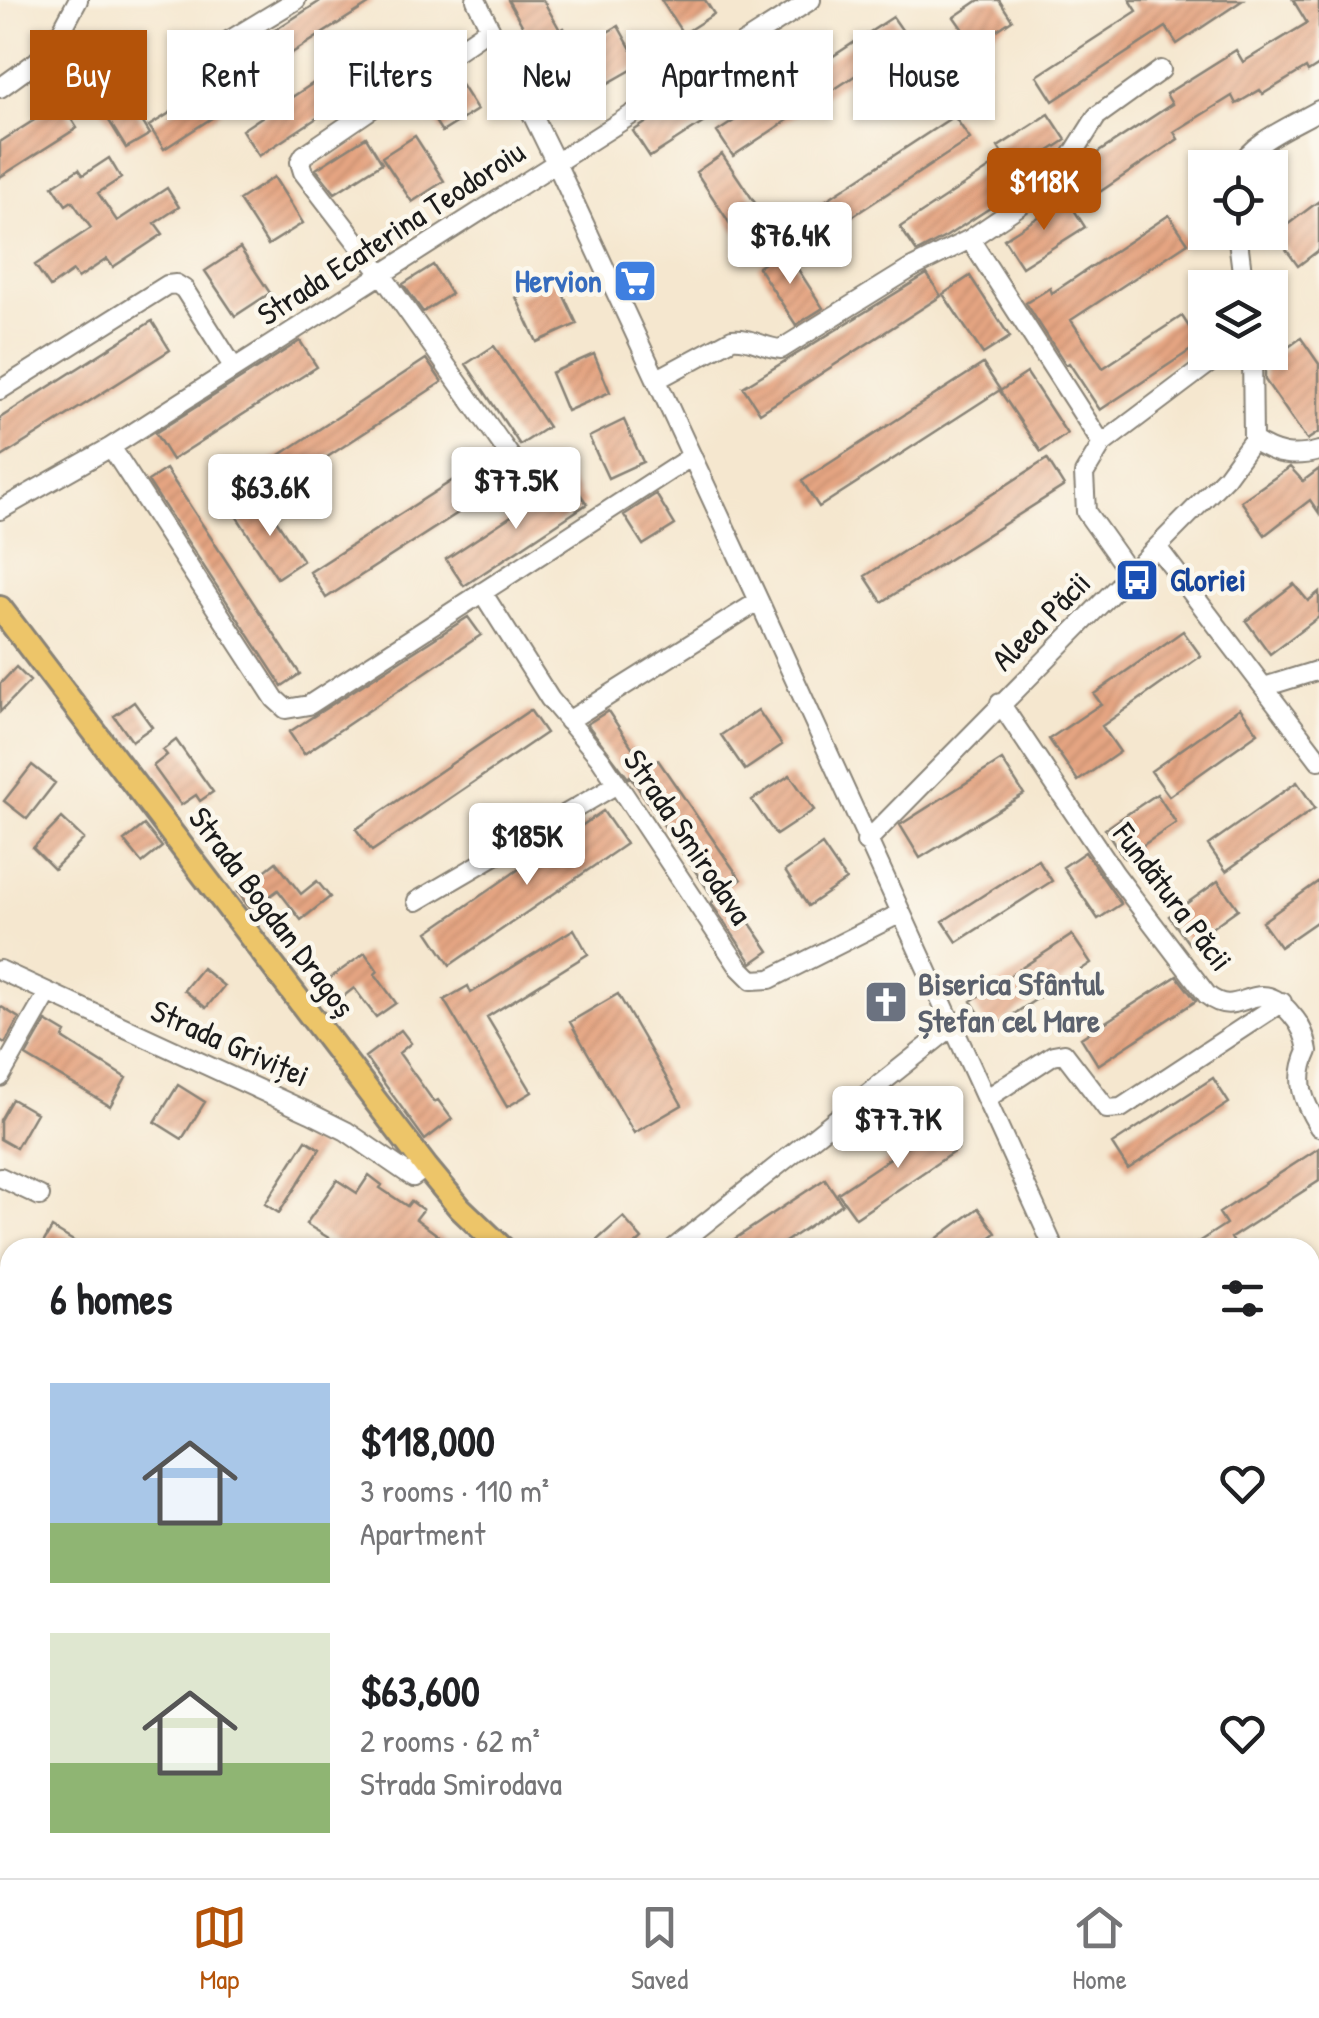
<!DOCTYPE html>
<meta charset="utf-8">
<style>
body{margin:0;font-family:"Patrick Hand",sans-serif;background:#f6f6f6;color:#202124;height:100vh;display:flex;flex-direction:column;font-size:38px;white-space:nowrap}
*{box-sizing:border-box;margin:0}
p{font-size:32px;color:#757577}
.icon{flex:none;width:55px;height:55px;fill:none;stroke:currentColor;stroke-width:2;stroke-linecap:round;stroke-linejoin:round}
.map{position:relative;flex:1;overflow:hidden}
.sheet{position:absolute;left:0px;top:1238px;width:1320px;height:642px;display:flex;flex-direction:column;background:#fff;border-radius:30px 30px 0 0;box-shadow:0 2px 8px #0004}
.sheet>*{flex:none}
.top-card{position:absolute;left:30px;top:30px;width:1260px;height:90px;display:flex;gap:20px}
.fabs{position:absolute;left:1188px;top:150px;display:grid;gap:20px}
.fabs a{display:grid;place-items:center;width:100px;height:100px;border-radius:0px;background:#fff;box-shadow:0 2px 8px #0004;font-size:50px}
.price{position:absolute;translate:-50% -85px;padding:0 22px;border-radius:10px;background:#fff;color:#222;font-size:32px;line-height:65px;filter:drop-shadow(0 2px 5px #0008)}
.price::after{content:'';position:absolute;left:50%;top:60px;width:30px;height:22px;margin-left:-15px;background:inherit;clip-path:polygon(0 0,100% 0,50% 100%)}
.price.active{background:#b45309;color:#fff}
ul{padding:0;list-style:none}
li{display:flex;align-items:center;gap:30px;height:250px;padding:0 50px}
li span{display:grid;place-items:center;flex:none;width:280px;height:200px;border-radius:0px;color:#555}
li>.icon{margin-inline-start:auto}
span .icon{width:120px;height:120px;fill:#fffc;stroke-width:1}
li b{font-size:42px}
h2{display:flex;justify-content:space-between;align-items:center;height:120px;padding:0 50px;font-size:42px}
.tag{padding:0 35px;border-radius:0px;background:#fff;box-shadow:0 2px 8px #0004;font-size:35px;line-height:90px}
.tag.active{background:#b45309;color:#fff}
.tab-bar{display:flex;justify-content:space-around;align-items:center;height:140px;border-top:2px solid #e0e0e0;background:#fff;font-size:28px;color:#757577}
.tab-bar a{display:grid;justify-items:center;gap:5px}
.tab-bar .active{color:#b45309}
.map>svg:first-child{display:block}
.building{fill:url(#building-hatch)}
.lines{fill:none;stroke-linecap:round;stroke-linejoin:round}
.minor-casing{stroke:#888276;stroke-width:22}
.major-casing{stroke:#888276;stroke-width:28}
.minor{stroke:#fff;stroke-width:18}
.major{stroke:#edc569;stroke-width:22}
.labels{text-anchor:middle;stroke-width:9;stroke-linejoin:round;paint-order:stroke}
.street-label{font-size:32px;fill:#1c1c1c;stroke:#fbf7ec}
.shop-label{font-size:32px;font-weight:bold;fill:#366cbe;stroke:#fbf7ec;text-anchor:end}
.transit-label{font-size:32px;font-weight:bold;fill:#164399;stroke:#fbf7ec;text-anchor:start}
.worship-label{font-size:32px;font-weight:bold;fill:#5b616d;stroke:#fbf7ec;text-anchor:start}
</style>
<div class="map">
<svg width="1319" height="1878" viewBox="0 0 1319 1878">
<defs>
<pattern id="building-hatch" width="6" height="6" patternUnits="userSpaceOnUse" patternTransform="scale(2.5)"><rect width="6" height="6" fill="#e5a582"/><path d="M-1 1l2-2M0 6l6-6M5 7l2-2" fill="none" stroke="#c48d70"/></pattern>
</defs>
<rect width="100%" height="100%" fill="#fbf7ec"/>
<filter id="ink" filterUnits="userSpaceOnUse"><feTurbulence type="fractalNoise" baseFrequency=".01" numOctaves="2"/><feDisplacementMap in="SourceGraphic" scale="20" xChannelSelector="R" yChannelSelector="G"/><feConvolveMatrix kernelMatrix="1 2 1 2 8 2 1 2 1" color-interpolation-filters="sRGB"/></filter>
<filter id="wash" filterUnits="userSpaceOnUse"><feTurbulence type="fractalNoise" baseFrequency=".0048" numOctaves="4" result="noise"/><feDisplacementMap in="SourceGraphic" scale="40" xChannelSelector="R" yChannelSelector="G"/><feGaussianBlur stdDeviation="2.25" result="paint"/><feColorMatrix in="noise" values="0 0 0 0 0 0 0 0 0 0 0 0 0 0 0 0 0 1.4 0 .05"/><feComposite in="paint" operator="in"/></filter>
<g filter="url(#wash)">
<rect width="100%" height="100%" fill="#f5e7cf"/>
<g id="blocks">
<path class="building" d="M322,0H375L215,102L221,112L164,149L149,126L210,88L203,76Z
M508,0H543L560,30L564,28L576,50L618,26L640,65L596,90L589,78L561,94Z
M661,0H705L714,14L683,34Z
M979,0H999L1012,20L974,46L988,66L948,93L928,64L968,37L954,17Z
M1130,0H1243L1177,44L1166,27L1053,101L1037,76L1137,11Z
M1293,0H1319V65L1308,72L1306,68L1263,94L1260,90L1236,104L1232,96L1174,132L1178,139L1079,206L1064,183L1082,163L1172,104L1166,94L1236,50L1243,62L1307,23Z
M893,17L909,40L733,156L717,132Z
M89,35L150,134L126,148L65,50Z
M373,44L390,70L259,156L242,130Z
M451,69L477,110L442,132L417,93Z
M689,95L706,121L650,157L633,131Z
M61,103L77,128L0,177V142Z
M1049,114L1066,140L1011,176L1019,189L947,236L917,252L900,227L1005,158L998,147Z
M954,116L970,139L794,255L779,231Z
M415,136L444,181L412,202L382,157Z
M366,137L382,163L335,193L316,169Z
M722,154L763,215L736,233L696,172Z
M109,158L121,178L98,193L117,221L167,188L179,207L155,223L163,234L113,267L107,259L78,278L73,271L50,287L35,265L91,228L72,201L66,205L53,186L79,169L83,175Z
M274,177L303,223L268,245L239,200Z
M1067,199L1085,227L1022,267L1004,239Z
M1319,201V250L1298,266L1275,234Z
M1169,215L1188,243L1071,320L1103,368L1182,316L1200,344L1100,410L1069,363L1066,365L1026,303L1050,288L1052,293Z
M240,248L270,293L235,316L205,271Z
M785,249L823,308L796,325L758,267Z
M433,265L451,294L423,312L403,284Z
M927,274L941,296L760,413L743,387Z
M970,276L1010,337L983,354L943,294Z
M556,279L577,324L537,342L516,297Z
M152,321L170,350L0,458V418Z
M1301,338L1319,364V432L1307,440L1265,380V364Z
M300,341L317,367L172,460L155,433Z
M494,346L548,427L520,445L466,364Z
M594,354L610,392L567,411L551,373Z
M426,359L442,382L263,499L248,476Z
M983,364L1000,390L819,507L802,481Z
M1027,373L1067,434L1041,452L1000,391Z
M624,420L643,462L608,478L589,437Z
M489,457L506,482L326,598L310,572Z
M1047,459L1064,486L882,602L865,576Z
M1290,467L1303,481L1319,469V513L1310,500L1265,535L1241,501Z
M166,469L300,674L282,686L148,481Z
M569,478L587,504L464,586L446,559Z
M656,494L675,525L643,545L624,515Z
M263,500L303,561L277,578L237,517Z
M1294,584L1308,601L1319,592V617L1270,654L1246,621Z
M468,617L481,635L304,754L289,732Z
M1183,631L1201,656L1102,726L1120,752L1078,781L1049,739L1101,704L1094,694Z
M16,667L30,681L0,712V684Z
M134,702L152,727L132,741L114,716Z
M1240,708L1258,733L1169,796L1151,771Z
M530,710L546,733L372,851L356,829Z
M758,710L782,745L745,770L721,735Z
M608,711L646,768L658,760L741,880L727,890L769,951L752,963L711,903L715,900L630,776L628,778L587,724Z
M176,740L213,792L200,801L196,795L181,805L153,766L167,755L163,750Z
M1002,760L1024,794L920,858L900,825Z
M32,765L55,783L27,819L4,801Z
M790,775L814,810L776,835L752,800Z
M1297,782L1315,808L1226,871L1208,845Z
M1157,794L1176,823L1124,858L1105,829Z
M603,811L626,844L450,965L428,932Z
M62,818L84,839L54,869L33,848Z
M144,825L162,847L142,863L124,841Z
M822,845L846,880L808,906L785,871Z
M1085,852L1121,904L1098,919L1063,867Z
M1038,860L1052,881L957,942L943,921Z
M276,862L301,894L317,881L330,897L301,920L278,890L251,910L238,892Z
M1218,881L1238,909L1189,944L1169,916Z
M1319,881V920L1280,947L1262,922Z
M574,929L588,954L487,1017L532,1092L507,1107L444,1000L468,986L471,993Z
M1072,935L1091,963L990,1030L971,1001Z
M365,953L378,971L375,974L396,1003L376,1017L354,988L340,999L326,981Z
M202,968L224,986L206,1008L184,990Z
M1177,976L1196,1001L1098,1065L1081,1038Z
M618,994L682,1105L634,1133L570,1022Z
M0,1006L19,1018L5,1043L0,1040Z
M46,1021L66,1033L63,1038L126,1078L110,1106L26,1056Z
M401,1030L411,1043L399,1053L434,1102L438,1100L452,1119L425,1140L365,1057Z
M1213,1078L1229,1103L1128,1169L1112,1144Z
M178,1085L205,1102L182,1139L155,1122Z
M12,1099L36,1113L16,1148L0,1139V1120Z
M941,1124L958,1149L856,1218L838,1193Z
M306,1140L320,1149L279,1213L265,1204Z
M1319,1148V1181L1231,1238L1237,1248H1189L1226,1224L1219,1213Z
M369,1175L382,1185L380,1188L407,1206L411,1201L423,1210L416,1219L455,1248H345L306,1224L337,1180L357,1193Z
M825,1179L842,1204L776,1248H721Z
M978,1208L996,1233L976,1248H924Z
M623,1217L642,1239L632,1248H588Z
M52,1228L85,1248H40Z"/>
</g>
</g>
<g filter="url(#ink)">
<use href="#blocks" fill-opacity="0" stroke="#888276" stroke-width="2.5"/>
<g class="lines">
<defs>
<path id="minor" d="M476,0L556,163L759,601L1054,1248
M490,28L304,155L300,162L303,172L382,275L523,474
M192,63L296,0
M0,88L36,62L55,43L78,0
M1238,168C1252,141 1294,125 1319,110
M1237,232L1244,288
M970,239L1102,444
M1252,352L1253,440
M656,380L732,339C751,337 763,348 781,349L910,269L970,239L1038,193L1071,157L1097,116L1161,70
M0,390L167,285L176,284L184,289L234,368
M1253,440C1276,455 1293,458 1319,451
M111,447L275,699L286,709L309,705L692,456
M0,510L111,447L811,0
M1157,547L1319,760
M1130,574L1086,512L1084,474L1102,444L1224,352
M482,592L550,699L600,758L739,967L752,980L770,979L901,913
M1264,687L1319,670
M1000,703L1115,874L1207,995C1241,1023 1256,970 1292,1015C1302,1026 1306,1037 1308,1051C1294,1081 1303,1101 1319,1127
M568,721L759,601
M866,842L1226,477L1253,440
M417,901L617,784
M0,970L310,1113L346,1131L413,1177L426,1167
M0,1077L48,993
M986,1099L1053,1055L1064,1053L1107,1109L1121,1108L1282,1002
M0,1177L40,1196
M674,1248L953,1026
M0,1490L10,1494
M0,1568L10,1551
M111,1878L118,1870
M598,1878L607,1870"/>
<path id="major" d="M0,608L426,1167L460,1208L502,1248
M1310,1308L1319,1297
M1310,1833L1319,1838"/>
</defs>
<use href="#minor" class="minor-casing"/>
<use href="#major" class="major-casing"/>
<use href="#minor" class="minor"/>
<use href="#major" class="major"/>
</g>
</g>
<defs>
<symbol id="supermarket-square" viewBox="-11 -11 22 22"><rect x="-9" y="-9" width="18" height="18" rx="4" fill="#3f7fe0" stroke="#fbf7ec"/><path d="M-6-5.5h2.5l.6 2H6L4.5 2H-2.5L-4.4-4H-6ZM-1.5 3.2a1.3 1.3 0 1 0 .1 0ZM3 3.2a1.3 1.3 0 1 0 .1 0Z" fill="#fff"/></symbol>
<symbol id="bus-square" viewBox="-11 -11 22 22"><rect x="-9" y="-9" width="18" height="18" rx="4" fill="#1a4fb4" stroke="#fbf7ec"/><path d="M-5-6H5V4H4V6H2V4H-2V6H-4V4H-5ZM-3.5-4V0h7V-4ZM-3.5 1.2v1.5H-2V1.2ZM2 1.2v1.5H3.5V1.2Z" fill="#fff"/></symbol>
<symbol id="church-square" viewBox="-11 -11 22 22"><rect x="-9" y="-9" width="18" height="18" rx="4" fill="#6b7280" stroke="#fbf7ec"/><path d="M-1.2-6h2.4v3.5h3.3v2.4h-3.3V6h-2.4V-.1h-3.3v-2.4h3.3Z" fill="#fff"/></symbol>
</defs>
<g fill-rule="evenodd">
<use href="#supermarket-square" x="610" y="256" width="50" height="50"/>
<use href="#bus-square" x="1112" y="555" width="50" height="50"/>
<use href="#church-square" x="861" y="977" width="50" height="50"/>
</g>
<g class="labels">
<g class="street-label">
<text transform="translate(391 233) rotate(-33)" y="11">Strada Ecaterina Teodoroiu</text>
<text transform="translate(1041 621) rotate(-45)" y="11">Aleea Păcii</text>
<text transform="translate(688 837) rotate(56)" y="11">Strada Smirodava</text>
<text transform="translate(1173 897) rotate(53)" y="11">Fundătura Păcii</text>
<text transform="translate(272 912) rotate(53)" y="11">Strada Bogdan Dragoș</text>
<text transform="translate(230 1043) rotate(24)" y="11">Strada Griviței</text>
</g>
<g class="shop-label">
<text x="602" y="292">Hervion</text>
</g>
<g class="transit-label">
<text x="1170" y="591">Gloriei</text>
</g>
<g class="worship-label">
<text x="918" y="995">Biserica Sfântul<tspan x="918" dy="37">Ștefan cel Mare</tspan></text>
</g>
</g>
</svg>
<div class="fabs">
<a><svg class="icon" aria-label="locate" viewBox="0 0 24 24"><circle cx="12" cy="12" r="6"/><path d="M12 2v4M12 18v4M2 12h4M18 12h4"/></svg></a>
<a><svg class="icon" aria-label="layers" viewBox="0 0 24 24"><path d="M12 4l9 5-9 5-9-5zM3 14l9 5 9-5"/></svg></a>
</div>
<b class="price active" style="left:1044px;top:233px">$118K</b>
<b class="price" style="left:790px;top:287px">$76.4K</b>
<b class="price" style="left:516px;top:532px">$77.5K</b>
<b class="price" style="left:270px;top:539px">$63.6K</b>
<b class="price" style="left:527px;top:888px">$185K</b>
<b class="price" style="left:898px;top:1171px">$77.7K</b>
<div class="top-card">
<a class="tag active">Buy</a>
<a class="tag">Rent</a>
<a class="tag">Filters</a>
<a class="tag">New</a>
<a class="tag">Apartment</a>
<a class="tag">House</a>
</div>
<section class="sheet">
<h2>6 homes<svg class="icon" aria-label="filters" viewBox="0 0 24 24"><path d="M4 7h16M4 17h16"/><circle cx="9" cy="7" r="2"/><circle cx="15" cy="17" r="2"/></svg></h2>
<ul>
<li><span style="background:linear-gradient(#a9c7e8 70%,#8fb573 0)"><svg class="icon" aria-label="home" viewBox="0 0 24 24"><path d="M3 11l9-7 9 7M6 9v11h12V9"/></svg></span><div><b>$118,000</b><p>3 rooms · 110 m²</p><p>Apartment</p></div><svg class="icon" aria-label="heart" viewBox="0 0 24 24"><path d="M12 20l-8-8c-3-5 5-10 8-4 3-6 11-1 8 4z"/></svg></li>
<li><span style="background:linear-gradient(#dfe7d0 65%,#8fb573 0)"><svg class="icon" aria-label="home" viewBox="0 0 24 24"><path d="M3 11l9-7 9 7M6 9v11h12V9"/></svg></span><div><b>$63,600</b><p>2 rooms · 62 m²</p><p>Strada Smirodava</p></div><svg class="icon" aria-label="heart" viewBox="0 0 24 24"><path d="M12 20l-8-8c-3-5 5-10 8-4 3-6 11-1 8 4z"/></svg></li>
</ul>
</section>
</div>
<nav class="tab-bar">
<a class="active"><svg class="icon" aria-label="map" viewBox="0 0 24 24"><path d="M3 6l6-2 6 2 6-2v14l-6 2-6-2-6 2zM9 4v14M15 6v14"/></svg>Map</a>
<a><svg class="icon" aria-label="saved" viewBox="0 0 24 24"><path d="M7 4h10v16l-5-4-5 4z"/></svg>Saved</a>
<a><svg class="icon" aria-label="home" viewBox="0 0 24 24"><path d="M3 11l9-7 9 7M6 9v11h12V9"/></svg>Home</a>
</nav>
